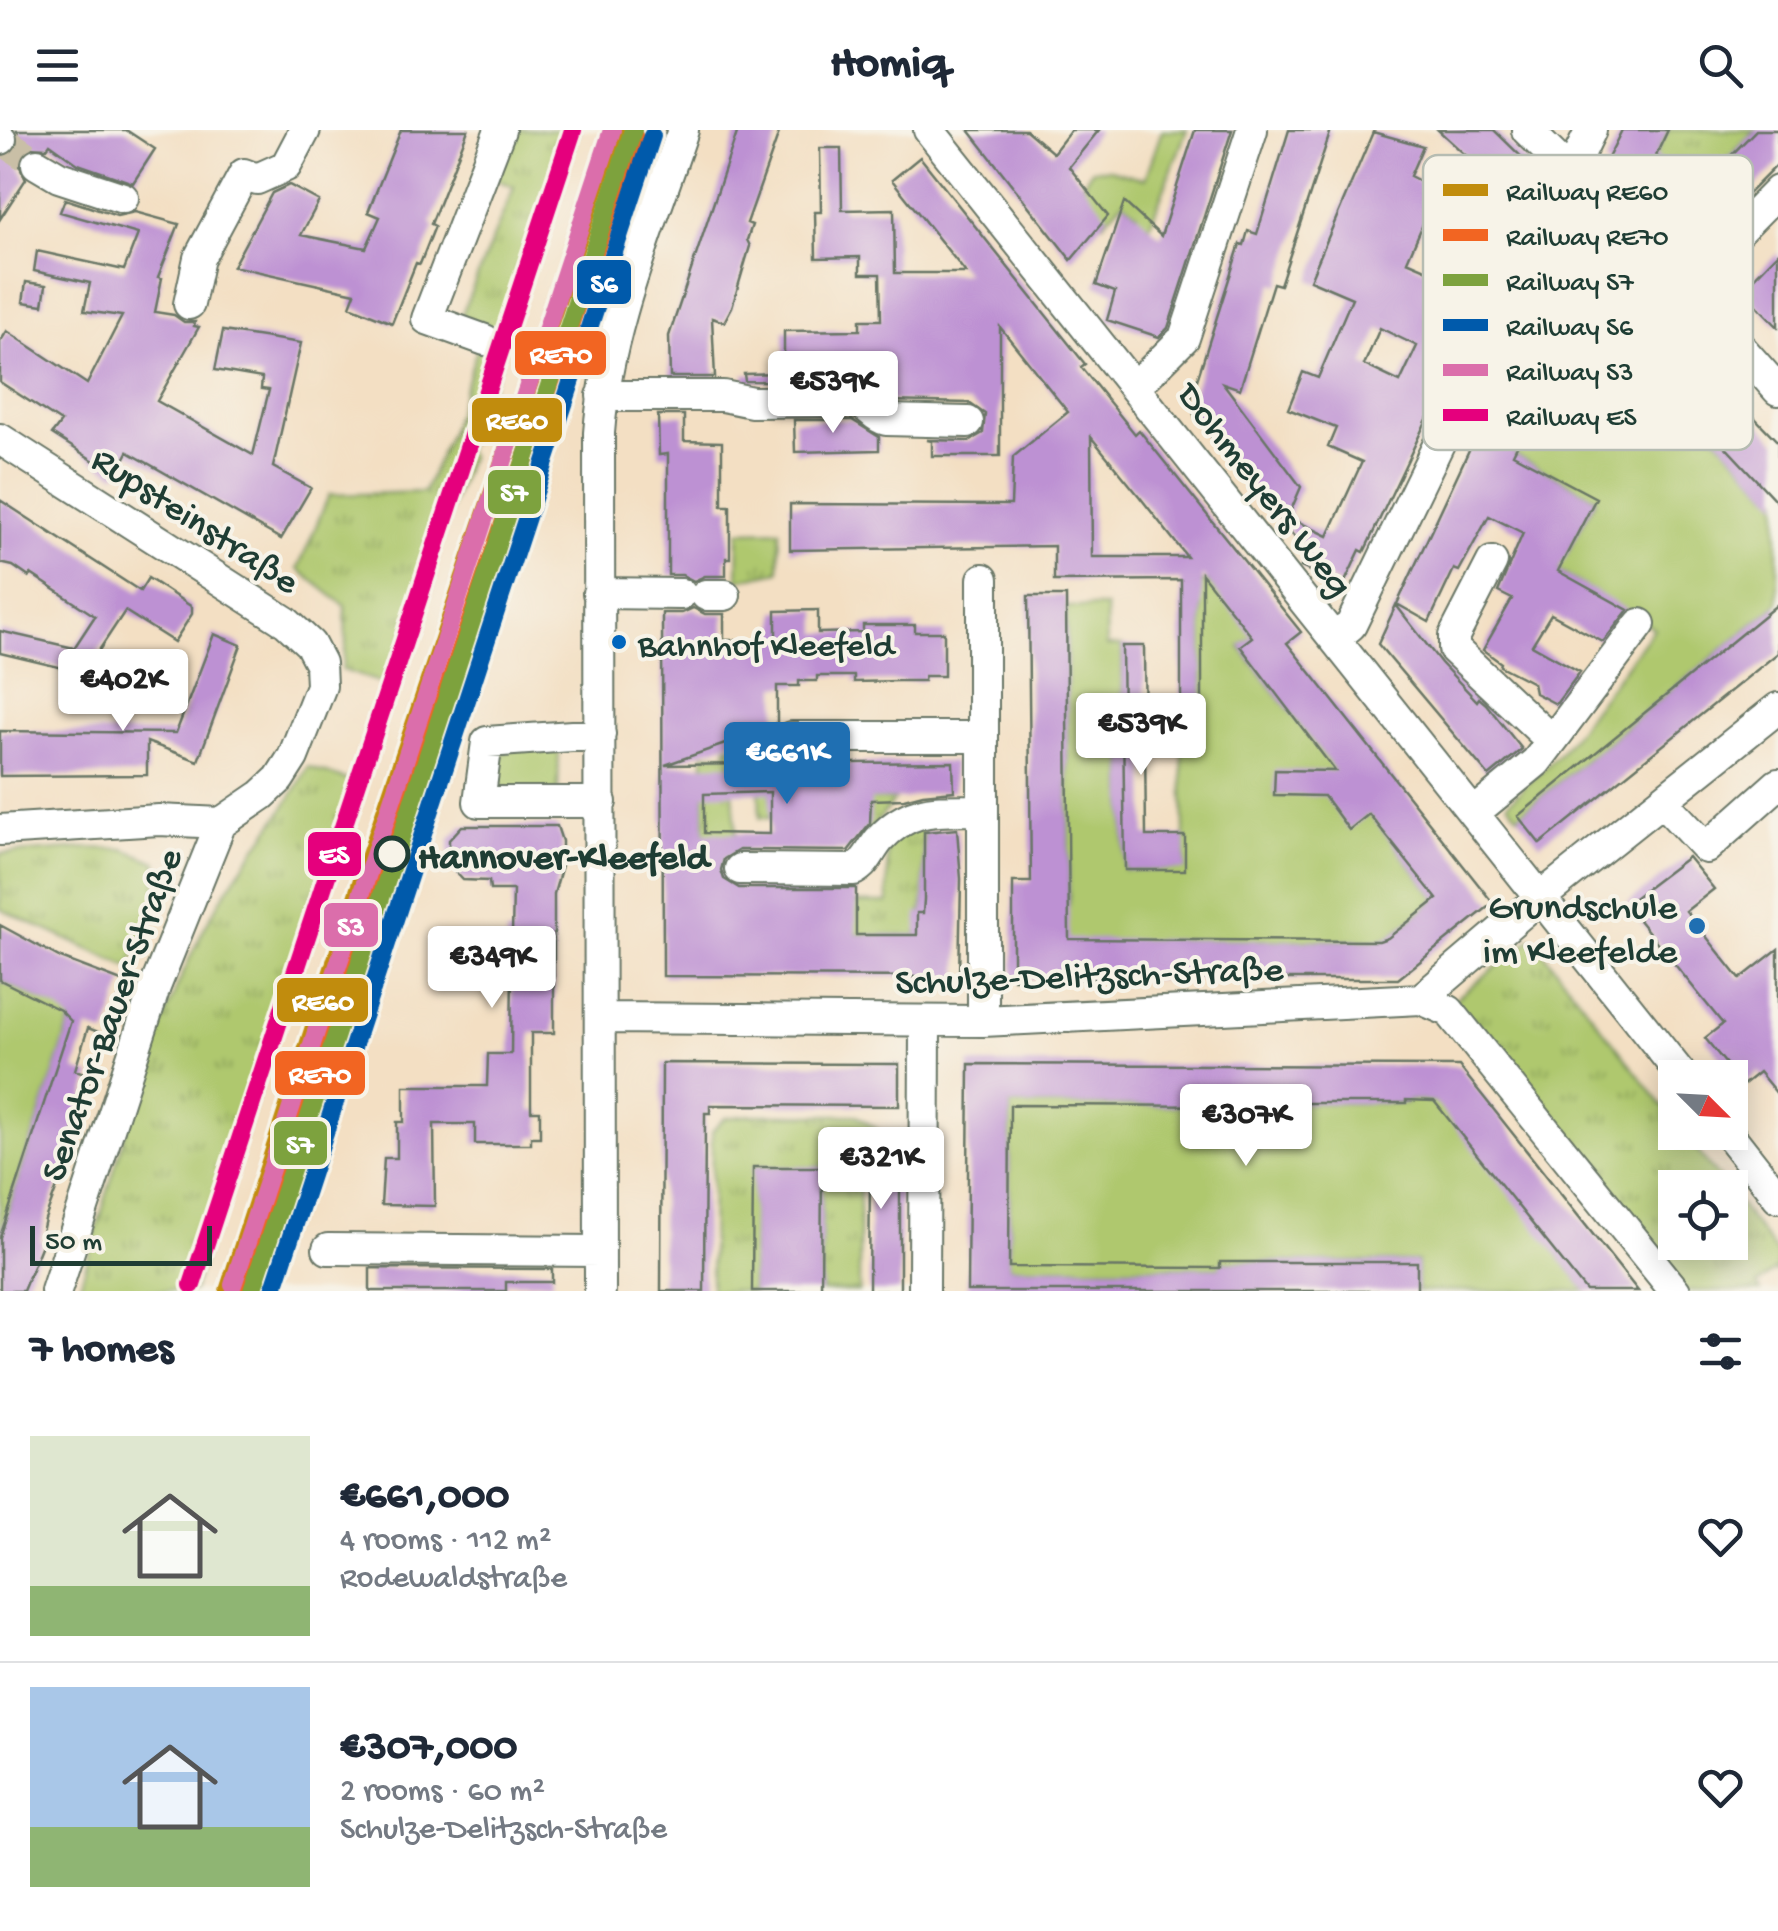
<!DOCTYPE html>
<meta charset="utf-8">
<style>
body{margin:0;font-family:"Gochi Hand",sans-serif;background:#f2f2f3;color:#1f2937;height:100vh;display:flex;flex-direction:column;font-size:38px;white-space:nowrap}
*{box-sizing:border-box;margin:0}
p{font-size:32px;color:#747a83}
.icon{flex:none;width:55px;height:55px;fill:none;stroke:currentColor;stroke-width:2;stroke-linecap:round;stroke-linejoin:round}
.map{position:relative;height:1161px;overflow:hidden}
.details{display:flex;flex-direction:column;background:#fff;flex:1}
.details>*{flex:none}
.needle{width:65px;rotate:114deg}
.buttons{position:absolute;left:1658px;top:930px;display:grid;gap:20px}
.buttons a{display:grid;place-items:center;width:90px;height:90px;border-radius:0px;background:#fff;box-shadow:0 5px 25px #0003;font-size:50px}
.scale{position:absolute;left:30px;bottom:25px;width:182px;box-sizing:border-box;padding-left:10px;border:5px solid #1f3d34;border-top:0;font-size:28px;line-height:35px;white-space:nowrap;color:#1f3d34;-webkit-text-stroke:8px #f7f3e8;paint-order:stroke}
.price{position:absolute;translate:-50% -85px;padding:0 22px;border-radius:10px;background:#fff;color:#222;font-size:32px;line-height:65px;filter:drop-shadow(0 2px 5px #0008)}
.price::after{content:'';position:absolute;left:50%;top:60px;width:30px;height:22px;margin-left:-15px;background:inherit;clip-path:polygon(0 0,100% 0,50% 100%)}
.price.current{background:#1f6fb2;color:#fff}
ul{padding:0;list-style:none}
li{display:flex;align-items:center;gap:30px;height:250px;padding:0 30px}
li+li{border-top:2px solid #e0e1e3}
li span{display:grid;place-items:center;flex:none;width:280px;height:200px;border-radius:0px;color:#555}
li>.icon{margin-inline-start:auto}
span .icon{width:120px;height:120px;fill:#fffc;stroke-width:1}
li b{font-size:42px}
h2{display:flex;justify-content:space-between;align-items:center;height:120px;padding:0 30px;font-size:42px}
header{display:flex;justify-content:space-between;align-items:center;height:130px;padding:0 30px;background:#fff;font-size:45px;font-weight:700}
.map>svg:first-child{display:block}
.grass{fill:url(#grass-tufts);stroke:#678251;stroke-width:2.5}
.garden{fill:#afc86e;stroke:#678251;stroke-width:2.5}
.building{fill:#bd91d3;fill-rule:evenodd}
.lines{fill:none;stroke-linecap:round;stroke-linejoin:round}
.minor-tunnel{stroke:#c9bfa6;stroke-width:30;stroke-dasharray:30 15;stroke-linecap:butt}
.minor-casing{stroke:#697666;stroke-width:34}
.minor{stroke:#fff;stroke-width:30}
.rail-1-casing{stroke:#f7f3e8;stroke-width:25}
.rail-2-casing{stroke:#f7f3e8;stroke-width:25}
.rail-3-casing{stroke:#f7f3e8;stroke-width:25}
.rail-4-casing{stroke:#f7f3e8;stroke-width:25}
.rail-5-casing{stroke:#f7f3e8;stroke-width:25}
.rail-6-casing{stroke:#f7f3e8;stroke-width:25}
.rail-1{stroke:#c18c0d;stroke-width:18}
.rail-2{stroke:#f26522;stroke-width:18}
.rail-3{stroke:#7da23e;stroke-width:18}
.rail-4{stroke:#005aab;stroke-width:18}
.rail-5{stroke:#db6eab;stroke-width:18}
.rail-6{stroke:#e5007d;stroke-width:18}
.bus-dot{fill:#0065bd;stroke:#f7f3e8;stroke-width:4}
.stop-dot{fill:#f7f3e8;stroke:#1f3d34;stroke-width:5}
.poi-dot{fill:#1f6fb2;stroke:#f7f3e8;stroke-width:4}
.labels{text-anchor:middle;stroke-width:8;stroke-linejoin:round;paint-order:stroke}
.bus-label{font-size:36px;fill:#1f3d34;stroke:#f7f3e8;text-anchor:start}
.street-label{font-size:38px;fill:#1f3d34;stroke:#f7f3e8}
.stop-label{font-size:38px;font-weight:bold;fill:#1f3d34;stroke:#f7f3e8;text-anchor:start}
.poi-label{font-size:38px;fill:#1f3d34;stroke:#f7f3e8;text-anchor:end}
.key{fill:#f7f3e8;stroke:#b6bcb2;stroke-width:2.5}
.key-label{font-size:28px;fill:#1f3d34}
.line-badge{stroke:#f7f3e8;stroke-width:4}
.badge-label{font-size:28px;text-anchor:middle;font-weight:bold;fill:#fff}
</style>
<header><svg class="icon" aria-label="menu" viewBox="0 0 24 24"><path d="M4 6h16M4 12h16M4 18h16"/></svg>Homiq<svg class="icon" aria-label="search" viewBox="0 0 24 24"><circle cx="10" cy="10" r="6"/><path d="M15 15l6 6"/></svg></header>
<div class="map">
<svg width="1778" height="1161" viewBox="0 0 1778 1161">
<defs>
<pattern id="grass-tufts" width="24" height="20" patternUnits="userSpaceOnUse" patternTransform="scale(2.5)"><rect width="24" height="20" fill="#afc86e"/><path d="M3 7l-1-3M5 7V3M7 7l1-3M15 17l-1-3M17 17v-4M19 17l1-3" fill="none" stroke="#8ea45b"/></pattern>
</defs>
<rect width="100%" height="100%" fill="#f7f3e8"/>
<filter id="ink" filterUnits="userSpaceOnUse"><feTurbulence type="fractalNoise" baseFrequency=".01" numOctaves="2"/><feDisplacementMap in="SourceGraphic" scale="20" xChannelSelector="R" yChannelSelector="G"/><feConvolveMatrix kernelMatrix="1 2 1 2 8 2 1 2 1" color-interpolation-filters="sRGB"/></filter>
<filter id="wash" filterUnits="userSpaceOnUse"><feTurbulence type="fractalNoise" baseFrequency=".0048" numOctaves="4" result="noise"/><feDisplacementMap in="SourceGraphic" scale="40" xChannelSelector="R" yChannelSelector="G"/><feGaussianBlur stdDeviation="2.25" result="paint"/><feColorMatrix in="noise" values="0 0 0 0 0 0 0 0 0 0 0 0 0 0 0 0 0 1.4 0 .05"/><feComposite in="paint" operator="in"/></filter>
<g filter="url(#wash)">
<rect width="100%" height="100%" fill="#f3dfc3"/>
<path class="grass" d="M500,0H578L555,70L550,68L547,79L551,81L473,312H469L465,322L470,325L388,555L342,540L346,514L345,476L298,439L329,365L424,362L451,300L483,201L459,191L514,57L483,44Z
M1668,0H1756L1692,65L1655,26Z
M780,400L779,441L738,450L739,401Z
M763,613L770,625L771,670L895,669L867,705L855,704L854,690L760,688L758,632H731L736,703V772L888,773L887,711L924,694V769L917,805L704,804V624H727V617H753Z
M308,637L357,653L193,1161H78C116,1039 146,912 204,799C233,742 279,694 308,637Z
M88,718L124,719L157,732L156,768L130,838L0,779V724Z
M1532,808L1675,992V1002L1683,1003L1726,1057L1675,1058V1112H1730V1063L1778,1125V1143L1774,1140L1757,1155L1761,1161H1683L1449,874Z
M752,985H856L884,1004V1011L840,1012L839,1044H860L859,1161H821L822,1038L754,1037L752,1161H711L712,1001L725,988Z"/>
<path class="garden" d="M1162,0H1187L1150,95L1144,160L1135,113L1137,84L1123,71L1103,93L1082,55L1092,39H1110L1145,49Z
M1607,191L1771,365L1778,368V474L1518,686L1508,673L1560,623L1654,498L1555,439L1538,411L1566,425L1596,368L1513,324L1568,212L1591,223Z
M1194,450L1210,453L1254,506L1240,517L1437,769L1388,808L1379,811L1051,810L1069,774L1066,477H1106L1107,516H1122L1125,740L1185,739L1181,589L1202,588V478L1194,459Z
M559,619L558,661C544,661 524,665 510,661C490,655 491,625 511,620C525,616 545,619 559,619Z
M0,850L69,883L71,891L0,1107Z
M1408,970L1440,971L1586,1161H1417V1132H1221L1220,1138L1009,1137L1010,975L1257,976L1258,973H1407Z"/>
<g id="blocks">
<path class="building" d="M17,0H126L155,19L133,53L78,34L50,14L47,18L29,17L21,24L18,33L26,49L0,89V28L17,19L20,10Z
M401,0H468L431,94L435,96L420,134L416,133L392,193L350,176L355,163L233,136L272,63L289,55L319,71L301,105L366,118L380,87L368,82Z
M738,0H780L747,93L752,95L747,110L750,116L732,177L724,192L712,188L715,247H670L669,206Z
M969,0H1026L1053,23L1071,0H1099L1069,37L1108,86L1071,130Z
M1195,0H1232L1168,198L1159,207L1107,190L1115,162L1096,155L1124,72L1161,106Z
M1289,0H1331L1280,155L1273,153L1240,259L1223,253L1301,357L1288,387L1328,406L1362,332L1328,317L1336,298L1288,279L1303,242L1318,248L1352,168L1310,150L1373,2L1423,16L1410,46L1481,82L1495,52L1438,0H1494L1542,47L1364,422L1360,420L1343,456L1301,437L1307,422L1195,288L1190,272L1240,114L1244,115L1248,101L1257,104ZM1423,94L1466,115L1449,149L1407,131ZM1380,198L1417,216L1400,252L1364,235Z
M1622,0H1668L1656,25L1692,65L1756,0H1778V34L1693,119L1605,34Z
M820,18H841L842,80L894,79L895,143H966L892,50L920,27L1085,234L1081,237L1135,304L1139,300L1301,502L1287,513L1493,773L1398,849H1013V752H1031L1028,466H1066L1069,809L1379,811L1388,808L1437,769L1369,684L1349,700L1324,666L1274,665L1275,640L1335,641L1240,516L1252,507L1202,444V589H1181V450L1054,451V416L790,420V374L1011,375L1013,327L1068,282L1000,197V326H932V311L927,310L969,311L983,303L985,284L969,273L889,271L869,257L856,252L745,251L744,244L784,243V201L860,200V190H881L880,144H860V127L816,128L815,82H821ZM1091,307L1139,366L1187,427H1092Z
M65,69L117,86L135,82L179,94L158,147L162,148L155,182L174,185L184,192H195L194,196L199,197L157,271L253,325L269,260L261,259L262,248L215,240L223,201L301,213L273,337L311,358L281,409L128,322L116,345L52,304L61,292L0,252V212L7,201L87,254L122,186L84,181L90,153L34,141L37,121L124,140L138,104L60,82Z
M1583,103L1643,162L1638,166L1778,312V373L1588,170L1513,324L1596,368L1558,441L1628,480L1603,512L1551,484L1532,515L1580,542L1556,574L1535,563L1533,553L1500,536L1501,533L1483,520L1512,469L1498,462L1523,403L1489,386L1459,441L1454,439L1429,492L1397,474L1570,104Z
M1778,123V197L1742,160Z
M26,152L46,155L43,175L23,172Z
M658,285H684V311L722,312V376H730V428H726V446H705L694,451L682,445H668V324L659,325Z
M794,290H852L879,307V320L795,322Z
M0,370L140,461L148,448L192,477V484L174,512L125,481L84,543L0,523V501L74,518L95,486L31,444L29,447L13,436L0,433Z
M1778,474V523L1540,714L1518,686Z
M1396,475L1441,533L1477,571L1479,568L1486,574L1522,619L1489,646L1378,514Z
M693,478L705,484H724V510H776V481L818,480V503L863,502V495H915V502H944V546H925L924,551H899L854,552V546H817V551H799V556H777V596L665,635L953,632L954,661L923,664L904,669L871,670L870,693L848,721L739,720L724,729L721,740L724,749L739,758H856V805H917V783H923L924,769V702L957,699L961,749L959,847L663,846L662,483H682ZM770,662V704L704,703V664Z
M214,504L241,515L198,631L147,612V645L0,646V601L176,603Z
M1122,516H1144L1146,706H1185V740H1125Z
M462,696H557L562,711V735L554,764V903H531V981H540V1007H531V1014H475V994H434L435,1076L381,1075L384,1028H397V992H404V956H487L488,924H511L512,834H506V803H512L513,760H490L489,751L463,750L449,735V710Z
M1688,727L1714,759L1686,781L1740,849L1778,819V965L1759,942L1743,955L1705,908L1723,894L1626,774Z
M0,795L61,828L124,852L106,905L88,898L75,940L91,945L84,968L87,969L81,988L78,986L66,1024L69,1025L45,1089L40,1111L43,1112L23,1161H0V1107L71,891L60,880L0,850Z
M662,933L899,934V976L710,975V983H705L704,1161H661Z
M969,934L1459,936L1638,1161H1586L1434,971L1406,970V973H1258V976L1010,975L1009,1137L1220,1138V1132H1417V1161H967Z
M843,1017H900V1161H869L870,1041L843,1040Z
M753,1037H822L821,1161H752Z
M370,1138L552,1139V1152H506V1161H370Z"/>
</g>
</g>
<g filter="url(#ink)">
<use href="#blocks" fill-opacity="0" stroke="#697666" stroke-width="2.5"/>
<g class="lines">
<path class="minor-tunnel" d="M1,9L37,34"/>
<defs>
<path id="minor" d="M929,0L1684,948
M1527,0L1685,155L1778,260
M0,9H1
M37,34L59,47L123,68
M1685,155L1778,61
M189,174L199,128L244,44L257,49L286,36L305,0
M485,210L427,189L500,0
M1136,256L1184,208L1252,0
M602,266H723L752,272L855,271C869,275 873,287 886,290L968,292
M0,309L286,492L310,514L320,533L321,556L293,627L279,649L262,665L221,693L159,690L0,700
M598,463L681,464
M706,465H725
M1335,508L1351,495L1591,0
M600,604L487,612L479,672H601
M792,607H981
M1552,611L1640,494
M1662,671L1706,718L1778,654
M1475,682L1536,632L1552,611L1454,519V506L1492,432
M740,739L854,740C867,733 870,721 879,710C911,675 938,681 982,680
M1421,869L1449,881L1675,1161
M601,888L983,891L1421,869L1542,766L1778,578
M983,891V449
M1727,1002L1778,1067
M328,1119L600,1121
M56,1161L155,857L221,693
M600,1161L599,303C607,198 650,99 683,0
M924,1161L925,892"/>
</defs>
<use href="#minor" class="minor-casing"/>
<use href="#minor" class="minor"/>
<defs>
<path id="rail-1" d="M228,1161L367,734L615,0"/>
<path id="rail-2" d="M249,1161L386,740L634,6"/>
<path id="rail-3" d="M252,1161L633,0"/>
<path id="rail-4" d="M273,1161L652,6"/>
<path id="rail-5" d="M233,1155L612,0"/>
<path id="rail-6" d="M192,1155L573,0"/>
</defs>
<use href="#rail-1" class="rail-1-casing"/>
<use href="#rail-2" class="rail-2-casing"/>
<use href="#rail-3" class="rail-3-casing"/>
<use href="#rail-4" class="rail-4-casing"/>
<use href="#rail-5" class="rail-5-casing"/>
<use href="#rail-6" class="rail-6-casing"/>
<use href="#rail-1" class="rail-1"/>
<use href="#rail-2" class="rail-2"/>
<use href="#rail-3" class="rail-3"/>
<use href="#rail-4" class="rail-4"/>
<use href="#rail-5" class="rail-5"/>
<use href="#rail-6" class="rail-6"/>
</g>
</g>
<circle class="bus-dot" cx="619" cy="512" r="9"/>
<circle class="stop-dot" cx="392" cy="724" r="16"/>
<circle class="poi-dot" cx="1697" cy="796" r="10"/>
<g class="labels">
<g class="bus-label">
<text x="638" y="525">Bahnhof Kleefeld</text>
</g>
<g class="street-label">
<text transform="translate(1267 358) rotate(52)" y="13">Dohmeyers Weg</text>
<text transform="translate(197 388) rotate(33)" y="13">Rupsteinstraße</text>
<text transform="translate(1089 843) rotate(-2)" y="13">Schulze-Delitzsch-Straße</text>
<text transform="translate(109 884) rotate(-70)" y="13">Senator-Bauer-Straße</text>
</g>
<g class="stop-label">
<text x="418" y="737">Hannover-Kleefeld</text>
</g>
<g class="poi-label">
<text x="1677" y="787">Grundschule<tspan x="1677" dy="44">im Kleefelde</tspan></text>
</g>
</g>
<rect x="1423" y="25" width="330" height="295" rx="15" class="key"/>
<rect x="1443" y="54" width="45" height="12" fill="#c18c0d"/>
<rect x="1443" y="99" width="45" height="12" fill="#f26522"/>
<rect x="1443" y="144" width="45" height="12" fill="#7da23e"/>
<rect x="1443" y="189" width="45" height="12" fill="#005aab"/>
<rect x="1443" y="234" width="45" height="12" fill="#db6eab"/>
<rect x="1443" y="279" width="45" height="12" fill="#e5007d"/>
<g class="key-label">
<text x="1506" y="70">Railway RE60</text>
<text x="1506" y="115">Railway RE70</text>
<text x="1506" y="160">Railway S7</text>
<text x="1506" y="205">Railway S6</text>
<text x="1506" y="250">Railway S3</text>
<text x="1506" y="295">Railway ES</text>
</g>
<g class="line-badge">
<rect x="575" y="128" width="58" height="48" rx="10" fill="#005aab"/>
<rect x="513" y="199" width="95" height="48" rx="10" fill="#f26522"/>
<rect x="470" y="266" width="94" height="48" rx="10" fill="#c18c0d"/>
<rect x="486" y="338" width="57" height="48" rx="10" fill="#7da23e"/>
<rect x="306" y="700" width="57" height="48" rx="10" fill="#e5007d"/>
<rect x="322" y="771" width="58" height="48" rx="10" fill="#db6eab"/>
<rect x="275" y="846" width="95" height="48" rx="10" fill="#c18c0d"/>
<rect x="273" y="919" width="94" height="48" rx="10" fill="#f26522"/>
<rect x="272" y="989" width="57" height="48" rx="10" fill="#7da23e"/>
</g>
<g class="badge-label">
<text x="604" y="162">S6</text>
<text x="561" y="233">RE70</text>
<text x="517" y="299">RE60</text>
<text x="514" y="371">S7</text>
<text x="334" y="733">ES</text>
<text x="351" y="805">S3</text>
<text x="323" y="880">RE60</text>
<text x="320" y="953">RE70</text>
<text x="300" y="1023">S7</text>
</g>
</svg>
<div class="buttons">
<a><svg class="needle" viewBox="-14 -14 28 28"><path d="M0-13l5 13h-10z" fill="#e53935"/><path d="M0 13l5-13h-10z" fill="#747a83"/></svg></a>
<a><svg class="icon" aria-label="locate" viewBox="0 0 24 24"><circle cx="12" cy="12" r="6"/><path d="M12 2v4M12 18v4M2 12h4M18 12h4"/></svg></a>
</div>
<div class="scale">50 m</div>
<b class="price" style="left:833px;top:306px">€539K</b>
<b class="price" style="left:123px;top:604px">€402K</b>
<b class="price" style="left:1141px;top:648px">€539K</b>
<b class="price current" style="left:787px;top:677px">€661K</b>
<b class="price" style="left:492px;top:881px">€349K</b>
<b class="price" style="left:1246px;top:1039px">€307K</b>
<b class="price" style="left:881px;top:1082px">€321K</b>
</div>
<section class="details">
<h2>7 homes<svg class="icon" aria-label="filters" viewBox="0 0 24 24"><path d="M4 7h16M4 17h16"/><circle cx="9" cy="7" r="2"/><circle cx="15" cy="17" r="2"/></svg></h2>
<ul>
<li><span style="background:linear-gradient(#dfe7d0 75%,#8fb573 0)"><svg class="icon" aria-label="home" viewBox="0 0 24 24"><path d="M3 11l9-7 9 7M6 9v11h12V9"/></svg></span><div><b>€661,000</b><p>4 rooms · 112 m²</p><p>Rodewaldstraße</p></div><svg class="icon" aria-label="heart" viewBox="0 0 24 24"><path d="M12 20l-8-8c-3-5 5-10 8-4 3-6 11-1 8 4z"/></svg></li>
<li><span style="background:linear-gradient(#a9c7e8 70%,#8fb573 0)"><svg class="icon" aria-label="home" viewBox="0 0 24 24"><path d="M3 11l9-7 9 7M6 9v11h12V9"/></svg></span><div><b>€307,000</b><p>2 rooms · 60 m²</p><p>Schulze-Delitzsch-Straße</p></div><svg class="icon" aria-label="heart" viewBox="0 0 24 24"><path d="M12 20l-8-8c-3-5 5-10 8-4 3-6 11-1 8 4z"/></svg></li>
</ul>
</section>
